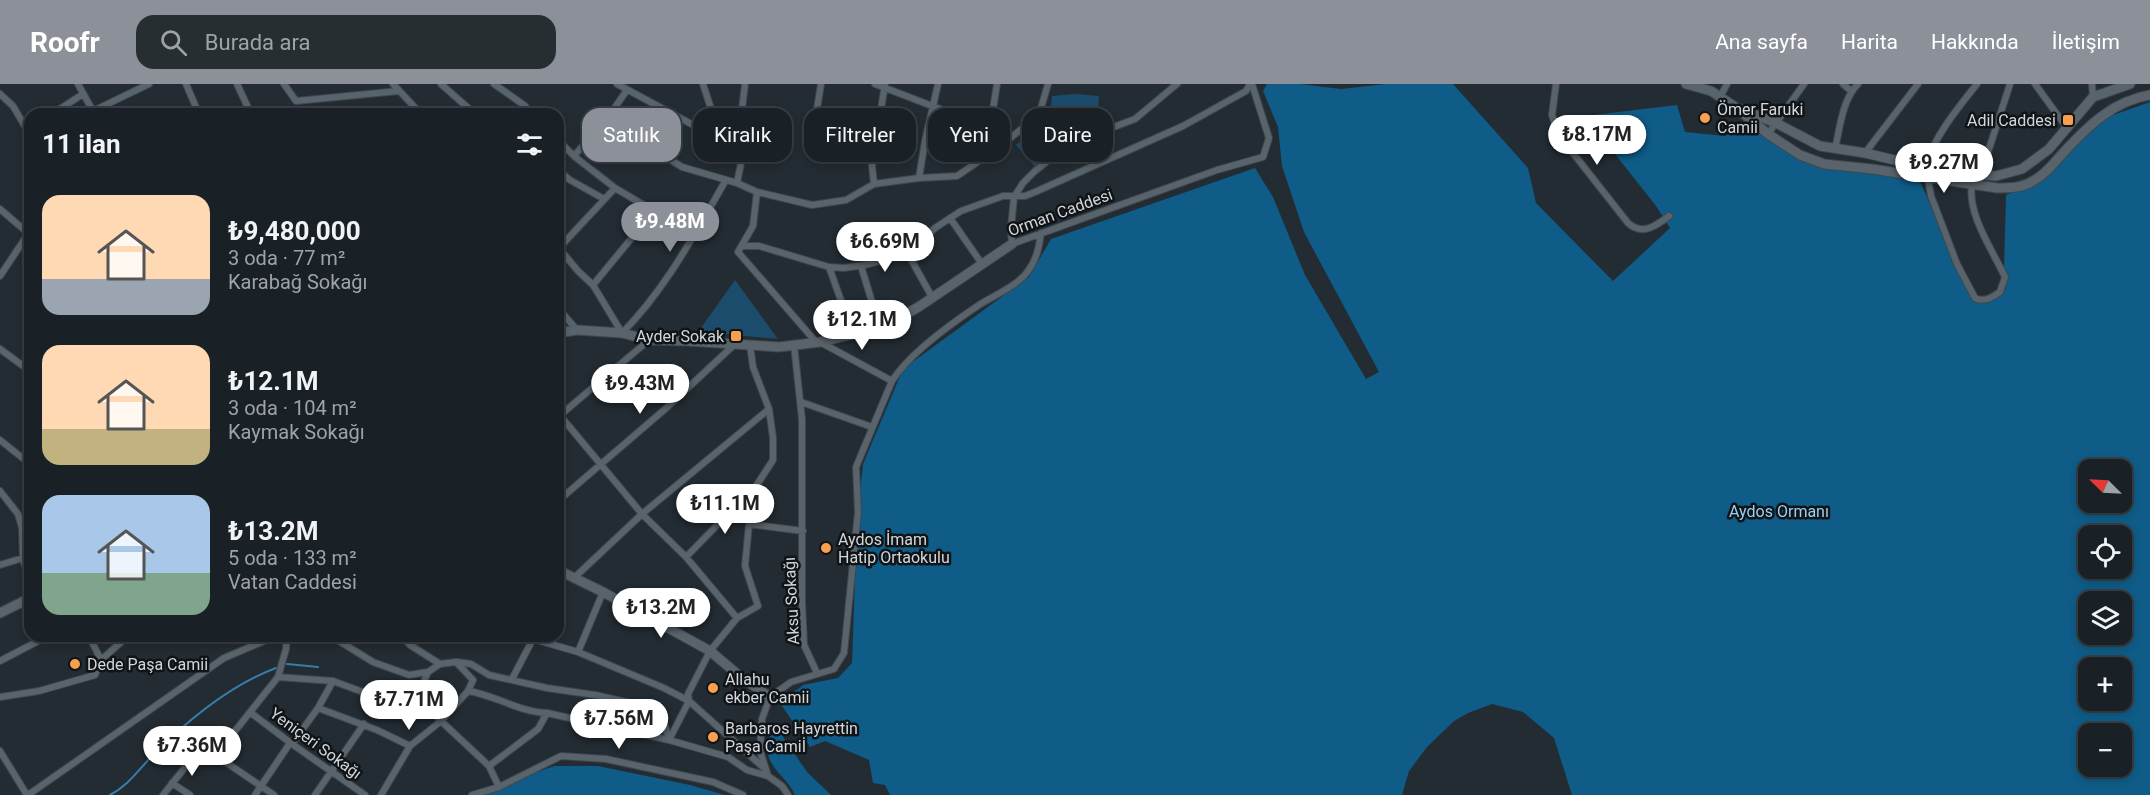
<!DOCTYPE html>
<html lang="tr">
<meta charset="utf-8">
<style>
body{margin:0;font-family:Roboto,sans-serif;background:#272e32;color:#f1f3f6;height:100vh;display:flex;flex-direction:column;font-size:22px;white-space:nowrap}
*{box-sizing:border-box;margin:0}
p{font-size:20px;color:#9fa3a7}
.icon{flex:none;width:33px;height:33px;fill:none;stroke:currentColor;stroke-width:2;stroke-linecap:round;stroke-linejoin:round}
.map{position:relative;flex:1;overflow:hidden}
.side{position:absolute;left:24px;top:24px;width:540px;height:534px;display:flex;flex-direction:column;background:#1a2126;border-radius:18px;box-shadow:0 3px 9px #0003,0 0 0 2px #383e43}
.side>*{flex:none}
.banner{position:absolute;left:582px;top:24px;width:570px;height:54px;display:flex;gap:12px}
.needle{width:39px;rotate:294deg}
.buttons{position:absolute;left:2078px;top:375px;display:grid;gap:12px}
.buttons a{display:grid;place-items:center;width:54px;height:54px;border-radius:12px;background:#1a2126;box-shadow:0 3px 9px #0003,0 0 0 2px #383e43;font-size:30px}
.price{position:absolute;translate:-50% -51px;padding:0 14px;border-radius:21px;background:#fff;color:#222;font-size:20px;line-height:39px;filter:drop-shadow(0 2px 3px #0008)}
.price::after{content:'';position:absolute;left:50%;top:36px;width:18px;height:14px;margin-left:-9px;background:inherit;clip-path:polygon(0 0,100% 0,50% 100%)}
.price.selected{background:#8c9099;color:#fff}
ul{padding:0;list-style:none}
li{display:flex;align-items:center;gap:18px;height:150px;padding:0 18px}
li span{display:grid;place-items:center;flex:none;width:168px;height:120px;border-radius:18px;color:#555}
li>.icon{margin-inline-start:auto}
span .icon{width:72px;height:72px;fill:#fffc;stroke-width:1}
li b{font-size:26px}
h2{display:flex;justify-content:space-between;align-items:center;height:72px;padding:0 18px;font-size:26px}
.pill{padding:0 21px;border-radius:18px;background:#1a2126;box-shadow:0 3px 9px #0003,0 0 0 2px #383e43;font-size:21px;line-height:54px}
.pill.selected{background:#8c9099;color:#fff}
header{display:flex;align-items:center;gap:36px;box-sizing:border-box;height:84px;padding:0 30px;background:#8c9099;color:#fff}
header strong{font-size:28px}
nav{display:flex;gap:33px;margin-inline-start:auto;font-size:21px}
.search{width:420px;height:54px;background:#272e32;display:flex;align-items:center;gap:15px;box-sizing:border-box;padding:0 21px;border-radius:18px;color:#9fa3a7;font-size:22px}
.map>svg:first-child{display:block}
.green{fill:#1c4c6b}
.forest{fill:#0e5c87;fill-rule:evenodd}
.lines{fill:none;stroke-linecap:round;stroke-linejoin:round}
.stream{stroke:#377da9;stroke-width:2}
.street-casing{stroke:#3f474c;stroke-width:8}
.secondary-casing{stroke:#3f474c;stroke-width:11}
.street{stroke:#59636b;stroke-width:6}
.secondary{stroke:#59636b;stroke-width:9}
.poi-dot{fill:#fa9f4e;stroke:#101417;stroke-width:2}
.labels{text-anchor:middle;stroke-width:5;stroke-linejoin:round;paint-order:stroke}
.poi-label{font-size:16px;fill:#d2d7dc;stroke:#101417;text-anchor:start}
.street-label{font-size:16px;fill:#d2d7dc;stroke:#101417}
.park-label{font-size:16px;fill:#9acff5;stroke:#101417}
</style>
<header>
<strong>Roofr</strong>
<div class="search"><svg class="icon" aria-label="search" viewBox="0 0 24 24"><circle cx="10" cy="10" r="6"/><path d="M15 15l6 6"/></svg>Burada ara</div>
<nav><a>Ana sayfa</a><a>Harita</a><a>Hakkında</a><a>İletişim</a></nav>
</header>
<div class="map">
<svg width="2150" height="711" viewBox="0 0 2150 711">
<rect width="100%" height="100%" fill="#232c33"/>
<path class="green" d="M1075,10L1099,12L1097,45C1072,52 1054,67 1035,83L1016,61L1050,33L1052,12Z
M735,196L778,255L698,248Z"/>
<path class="forest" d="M1267,0H1300L1341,5L1386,0H1453L1528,84L1536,119L1613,197L1670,144L1656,122L1585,32L1677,21L1685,48L1726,52L1743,38L1802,76L1919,95L1972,216L2006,205L2004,185L2006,111L2027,102L2099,36L2150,18V711H1572L1554,654L1523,628L1492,620L1468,629L1454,637L1427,663L1409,687L1402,711H890L885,701L873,699L869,676L825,657L810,663L780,619L803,601L838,594L852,579L857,438L863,380L903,285L1029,193L1051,155L1255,84L1273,113L1305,191L1366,295L1379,288L1304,148L1282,82L1278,43L1263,7ZM2088,386H2121V418H2088ZM2088,452H2121V484H2088ZM2088,518H2121V550H2088ZM2088,584H2121V616H2088ZM2088,650H2121V682H2088Z
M771,644H777L807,688L831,711H795C788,694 768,685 767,664C767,658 770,650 771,644Z
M554,682H598L690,701L725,711H472Z"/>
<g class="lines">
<path class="stream" d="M287,580L318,583
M110,711C129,701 139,685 154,670C189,635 230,601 276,584"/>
<defs>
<path id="street" d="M78,0L94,29
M186,0L199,30
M237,0L251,30
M284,0L296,17L399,7
M393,0L421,30
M441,0L475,30
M494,0L524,21L532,30
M617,0L721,56L738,59
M703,0L721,56
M875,0L1010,52
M1177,0L1135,35L1069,60L1035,87L1023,99L1014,113L1011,144L1012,160L1217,86L1263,73L1269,54L1252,0
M1556,0L1552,31L1558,50L1628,139C1642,152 1656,142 1669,132
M1843,0L1851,7
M2035,0L2067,44
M2092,0L2093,13
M0,10L13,22L30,51
M1720,13L1727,0
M93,27L149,0
M52,30L83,10
M609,32L641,57L682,83L737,99L757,108L812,121L846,116L874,100L919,94L957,92L994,67L1039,31L1048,0
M990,44L997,0
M1768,50L1804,0
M558,56L574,72L615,104L654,127L691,156
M812,56L821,0
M1835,65C1840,44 1842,16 1858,0
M1865,69L1918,0
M574,72L609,32L627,6
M1924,84C1935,52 1956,26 1977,0
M558,86L570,96L604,115
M1981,90L2010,0
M919,94L925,57L938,0
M1928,95L1931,112L1957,180L1975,214C1985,219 1992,213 2000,208L2005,193C1993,167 1967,130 1972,101
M737,99L741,79L738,59L745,0
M874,100L872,82L885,0
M757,108L753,142L738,168L816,258
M0,125L29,150
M950,134L982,180
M742,162H759L829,183L844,184L864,181L908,170L935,144L961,127L1003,112H1025L1035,108L1183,42L1246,7L1250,0
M558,163L578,187L593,201L622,249C666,205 695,149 726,96
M559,164L615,104
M908,170L932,213
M861,182L880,244
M829,183L853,250
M0,192L30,147
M593,201L654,127
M558,224L577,246
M820,258L892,297
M750,261L753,283L769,325L773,354V376L749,413V440L745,482L758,522L737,534L710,567L688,610L689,617L764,684
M794,261L802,335V518L804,561L817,589
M0,265L30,287
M801,318L872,343
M558,329L642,430L686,473L737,534
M558,333L649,256
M0,356L30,380
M0,407L18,430L22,444L23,474L30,502
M558,417L664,326L735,260
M749,440L803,447
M686,473L730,428L749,413
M0,481L23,474
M575,493L642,430L769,325
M89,552L101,576
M331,552L373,578L409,591L428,588L440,580L456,578L473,596L468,607C495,611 519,628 547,629L669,656L728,673L747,686L768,692L782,702L788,711
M401,552L410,561L440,580
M523,552L578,568L664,604L689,617L669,656
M578,568L603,508
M0,577L48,552
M457,578L471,580L489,591L547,604L595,611L635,620L654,628L665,642L669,656
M278,593L286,565L287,552
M512,595L534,553
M416,609L441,637L489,682L499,703
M0,613L39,607L95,591L101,576L128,552
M318,624L377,646L410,662
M251,629L292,660L365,711
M292,660L318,624L333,597
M0,667L27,711
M216,671L278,593L333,597L387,617L405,616L420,607L428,588
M489,682L538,645L547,629
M768,692L760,667L762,635L770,613L791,598L834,585L844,569L858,428L856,383L892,297C909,270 952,239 979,221C993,212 1019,201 1028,187C1037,175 1039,163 1041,149
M172,699L190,711
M28,711L224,574L276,552
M163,711L202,662L274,711
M255,711L290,659
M315,711L364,640
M381,711L410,662L441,637L468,607
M472,711L499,703L561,672L606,675L713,698L743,711"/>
<path id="secondary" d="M1686,0L1711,7L1734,22L1768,50L1800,71L1824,80L1872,85L1997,104C2009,104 2022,104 2033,97C2045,91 2054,79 2063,69C2088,42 2113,17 2150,11
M1741,25L1776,39L1820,62L1865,69L1941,87L1996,92L2022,85L2049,65L2093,13L2130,0
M558,249L577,246L622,249L649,256L688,257L779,263L820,258L884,243L920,222L1012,160
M558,486L603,508L710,567L742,594L770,613
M0,529L30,514"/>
</defs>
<use href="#street" class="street-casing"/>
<use href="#secondary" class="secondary-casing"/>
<use href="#street" class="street"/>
<use href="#secondary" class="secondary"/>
</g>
<g class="poi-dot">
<circle cx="1705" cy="34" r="6"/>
<rect x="2062" y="30" width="12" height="12" rx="3"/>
<rect x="730" y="246" width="12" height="12" rx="3"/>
<circle cx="826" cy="464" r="6"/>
<circle cx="75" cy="580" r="6"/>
<circle cx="713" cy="604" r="6"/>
<circle cx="713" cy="653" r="6"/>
</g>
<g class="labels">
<g class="poi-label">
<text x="1717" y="31">Ömer Faruki<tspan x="1717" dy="18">Camii</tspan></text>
<text x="2056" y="42" text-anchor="end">Adil Caddesi</text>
<text x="724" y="258" text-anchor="end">Ayder Sokak</text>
<text x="838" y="461">Aydos İmam<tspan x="838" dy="18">Hatip Ortaokulu</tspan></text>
<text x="87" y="586">Dede Paşa Camii</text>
<text x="725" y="601">Allahu<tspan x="725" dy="18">ekber Camii</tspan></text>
<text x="725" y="650">Barbaros Hayrettin<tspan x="725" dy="18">Paşa Camiİ</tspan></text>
</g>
<g class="street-label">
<text transform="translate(1060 128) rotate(-20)" y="6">Orman Caddesi</text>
<text transform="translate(791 517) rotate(-93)" y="6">Aksu Sokağı</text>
<text transform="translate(316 659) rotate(36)" y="6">Yeniçeri Sokağı</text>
</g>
<g class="park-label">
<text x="1779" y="433">Aydos Ormanı</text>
</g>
</g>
</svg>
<div class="buttons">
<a><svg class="needle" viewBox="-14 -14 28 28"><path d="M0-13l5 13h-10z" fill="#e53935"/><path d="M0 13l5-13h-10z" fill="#9fa3a7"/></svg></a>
<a><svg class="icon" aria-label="locate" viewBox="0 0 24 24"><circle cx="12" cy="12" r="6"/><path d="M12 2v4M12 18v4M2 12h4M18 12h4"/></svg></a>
<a><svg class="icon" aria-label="layers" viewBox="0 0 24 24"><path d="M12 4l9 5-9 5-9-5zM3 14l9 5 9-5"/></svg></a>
<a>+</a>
<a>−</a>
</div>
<b class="price" style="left:1597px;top:82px">₺8.17M</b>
<b class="price" style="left:1944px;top:110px">₺9.27M</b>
<b class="price selected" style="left:670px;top:169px">₺9.48M</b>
<b class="price" style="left:885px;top:189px">₺6.69M</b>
<b class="price" style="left:862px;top:267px">₺12.1M</b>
<b class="price" style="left:640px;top:331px">₺9.43M</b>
<b class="price" style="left:725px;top:451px">₺11.1M</b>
<b class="price" style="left:661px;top:555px">₺13.2M</b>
<b class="price" style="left:409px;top:647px">₺7.71M</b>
<b class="price" style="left:619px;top:666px">₺7.56M</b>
<b class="price" style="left:192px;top:693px">₺7.36M</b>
<div class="banner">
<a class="pill selected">Satılık</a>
<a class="pill">Kiralık</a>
<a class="pill">Filtreler</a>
<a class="pill">Yeni</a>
<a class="pill">Daire</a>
</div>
<section class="side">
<h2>11 ilan<svg class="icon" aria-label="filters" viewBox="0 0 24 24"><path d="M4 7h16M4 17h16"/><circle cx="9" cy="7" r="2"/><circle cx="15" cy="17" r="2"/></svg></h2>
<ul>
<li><span style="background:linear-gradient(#ffd9b3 70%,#9aa5b1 0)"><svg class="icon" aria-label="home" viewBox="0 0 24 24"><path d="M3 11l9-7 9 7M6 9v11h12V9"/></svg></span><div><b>₺9,480,000</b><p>3 oda · 77 m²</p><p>Karabağ Sokağı</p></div></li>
<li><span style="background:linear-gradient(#ffd9b3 70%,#c2b280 0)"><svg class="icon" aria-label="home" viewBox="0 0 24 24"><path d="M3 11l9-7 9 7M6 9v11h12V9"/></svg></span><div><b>₺12.1M</b><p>3 oda · 104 m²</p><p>Kaymak Sokağı</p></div></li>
<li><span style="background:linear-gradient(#a9c7e8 65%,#7fa58c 0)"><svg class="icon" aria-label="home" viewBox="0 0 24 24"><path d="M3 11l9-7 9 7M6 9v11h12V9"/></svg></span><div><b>₺13.2M</b><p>5 oda · 133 m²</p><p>Vatan Caddesi</p></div></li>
</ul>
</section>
</div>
